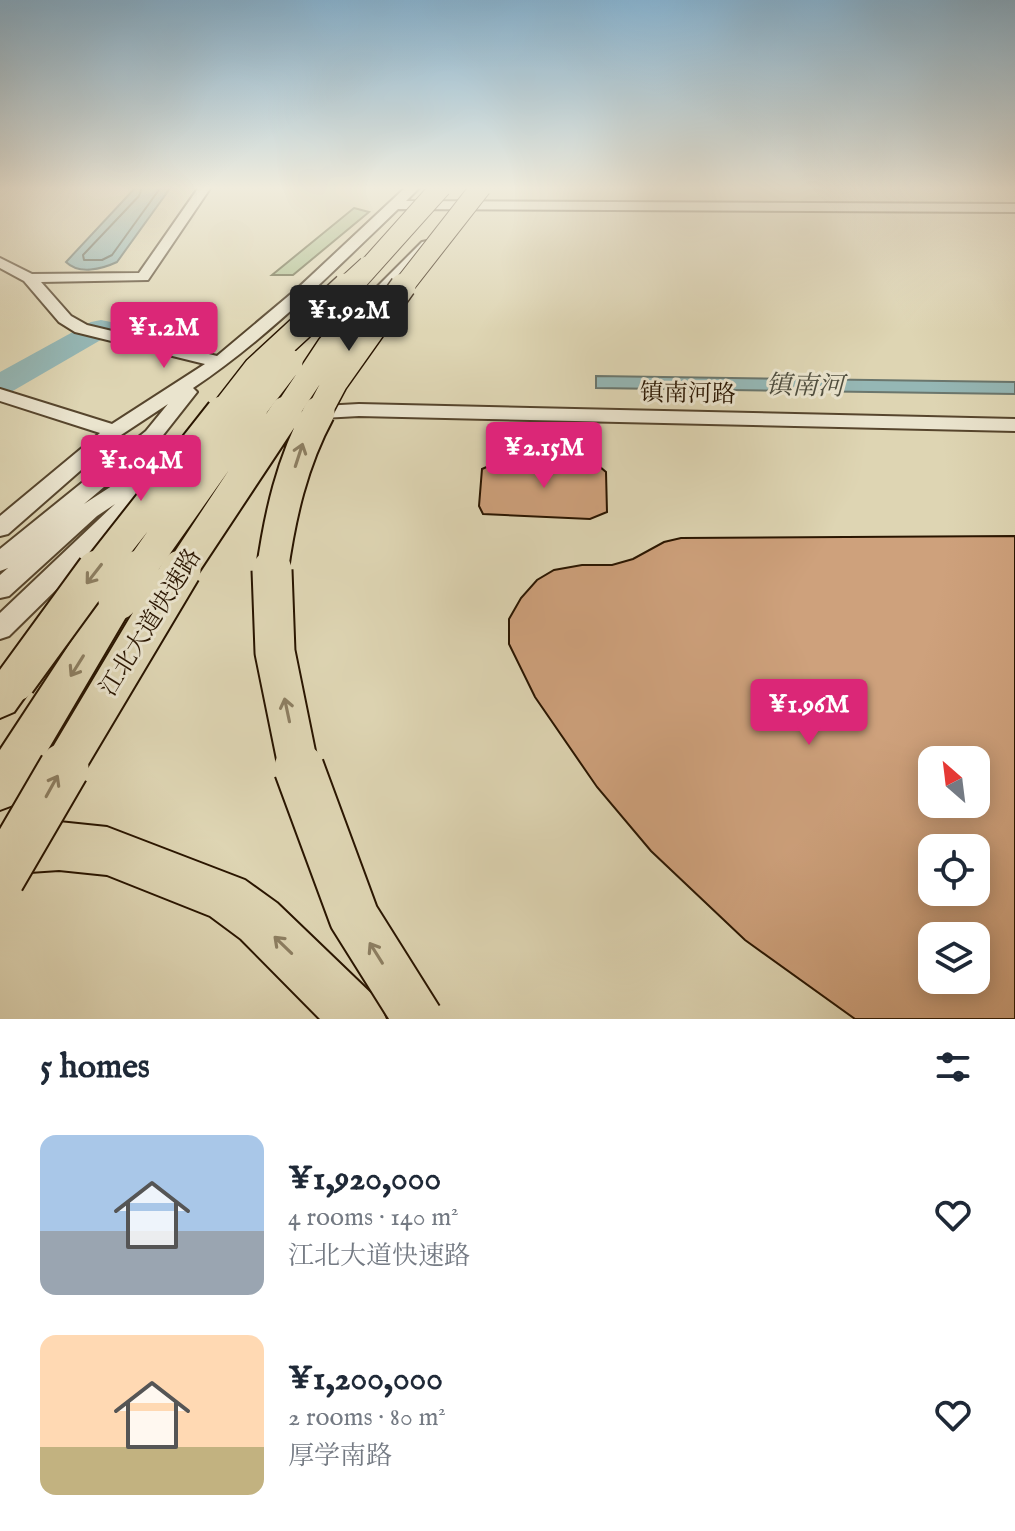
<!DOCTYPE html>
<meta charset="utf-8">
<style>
body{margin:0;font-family:"IM FELL English","Noto Serif SC",serif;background:#f2f2f3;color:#1f2937;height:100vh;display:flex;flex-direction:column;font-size:30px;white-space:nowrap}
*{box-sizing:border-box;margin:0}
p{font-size:26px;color:#747a83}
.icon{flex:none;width:44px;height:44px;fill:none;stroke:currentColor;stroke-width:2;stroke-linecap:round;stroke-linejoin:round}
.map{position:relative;height:1019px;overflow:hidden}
.side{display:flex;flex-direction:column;background:#fff;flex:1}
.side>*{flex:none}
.needle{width:52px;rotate:332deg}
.buttons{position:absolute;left:918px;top:746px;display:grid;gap:16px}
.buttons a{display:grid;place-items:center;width:72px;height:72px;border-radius:16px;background:#fff;box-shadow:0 4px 20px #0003;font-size:40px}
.price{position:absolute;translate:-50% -68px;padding:0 18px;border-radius:8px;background:#db2777;color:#fff;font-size:26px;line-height:52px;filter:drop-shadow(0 2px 4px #0008)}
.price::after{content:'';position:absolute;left:50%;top:48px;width:24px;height:18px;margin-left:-12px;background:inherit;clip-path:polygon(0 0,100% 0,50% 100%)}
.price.active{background:#222;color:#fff}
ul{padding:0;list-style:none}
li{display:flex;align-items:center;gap:24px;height:200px;padding:0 40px}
li span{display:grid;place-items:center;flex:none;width:224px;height:160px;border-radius:16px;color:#555}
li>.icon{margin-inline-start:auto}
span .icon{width:96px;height:96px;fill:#fffc;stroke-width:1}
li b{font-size:34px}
h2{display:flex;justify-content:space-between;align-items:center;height:96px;padding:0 40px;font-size:34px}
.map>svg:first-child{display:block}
.green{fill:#afbe8f;stroke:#6c6a48;stroke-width:2}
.water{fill:#95b7b5;stroke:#6a766d;stroke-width:2}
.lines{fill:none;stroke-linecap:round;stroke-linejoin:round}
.shore{stroke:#5f665a;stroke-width:2}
.river{fill:#95b7b5;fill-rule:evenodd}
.building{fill:#cea17c;stroke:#291500;stroke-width:2;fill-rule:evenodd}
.minor-casing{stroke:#56452d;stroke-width:4}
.highway-casing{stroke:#291500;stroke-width:4}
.minor{fill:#eae4ce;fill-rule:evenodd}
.highway{fill:#ded5b3;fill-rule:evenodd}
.highway-bridge-far4-casing{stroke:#291500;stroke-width:22;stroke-linecap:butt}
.highway-bridge-far3-casing{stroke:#291500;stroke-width:28;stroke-linecap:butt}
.highway-bridge-far2-casing{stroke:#291500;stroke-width:35;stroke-linecap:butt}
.highway-bridge-far1-casing{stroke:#291500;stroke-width:43;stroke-linecap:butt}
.highway-bridge-casing{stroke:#291500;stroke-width:53;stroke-linecap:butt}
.highway-bridge-far4{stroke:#ded5b3;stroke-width:20}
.highway-bridge-far3{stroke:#ded5b3;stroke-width:25}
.highway-bridge-far2{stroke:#ded5b3;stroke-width:31}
.highway-bridge-far1{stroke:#ded5b3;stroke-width:39}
.highway-bridge{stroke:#ded5b3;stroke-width:49}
.oneway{stroke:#8d7f62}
.labels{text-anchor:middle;stroke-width:6;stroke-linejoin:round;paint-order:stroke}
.street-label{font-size:24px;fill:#291500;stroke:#eae4ce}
.water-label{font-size:26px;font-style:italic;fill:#4f4e3f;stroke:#eae4ce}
</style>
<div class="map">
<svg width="1015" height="1019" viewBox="0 0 1015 1019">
<rect width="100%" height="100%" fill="#ded5b3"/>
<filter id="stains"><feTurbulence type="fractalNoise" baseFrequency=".0025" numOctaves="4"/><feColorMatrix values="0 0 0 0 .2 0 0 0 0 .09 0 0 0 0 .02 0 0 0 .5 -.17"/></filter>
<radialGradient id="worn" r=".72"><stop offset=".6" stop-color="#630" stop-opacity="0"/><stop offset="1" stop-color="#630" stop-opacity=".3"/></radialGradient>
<path class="green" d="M354,208L369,212L293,275H272Z"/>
<path class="water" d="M136,187H171L117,262C102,269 79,275 66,262Z
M596,376L1015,382V394L596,388Z"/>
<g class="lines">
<path class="shore" d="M142,187L139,196L83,255L84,260H102L112,255L161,187"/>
<path class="river" d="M101,320L111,322L115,328L111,334L11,392L0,394V372L91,322Z"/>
</g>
<path class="building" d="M498,462L590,464L600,467L606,472L607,512L590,519L483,514L479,506L482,469Z
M1015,536V1019H855L745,940L651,851L597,787L535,697L509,644V619L521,598L537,580L554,570L582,565H612L633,559L664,542L681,538ZM932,760H976V804H932ZM932,848H976V892H932ZM932,936H976V980H932Z"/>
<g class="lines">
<defs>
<path id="minor" d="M199,187H211L148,280L41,282L71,316L87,325L217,356L298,288L406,187H420L406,201L1015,204V212L398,209C333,271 268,338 193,388L197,392L160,439L84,504L183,440H197L200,444L155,477L158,480L154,485L121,526L9,636L0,639V613L115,504L97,516L9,596L0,598V575L8,568L0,571V549L146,431L168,404L121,435L8,534L0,536V516L100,433L0,401V389L112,424L205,364L75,332L59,322L24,281L0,268V258L32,274L139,273Z
M427,241L432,242V248L367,315H355V309L422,242Z
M359,404L1015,419V431L359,416L304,419L294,413L304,407Z"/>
<path id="highway" d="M118,586L131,590L136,600L16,804L0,810V750L105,590Z
M16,664L30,669L36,681L14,712L0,718V671Z
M59,822L107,827L245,880L277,903L378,1000L386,1019H320L241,939L210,916L107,875L59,870L0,874V830Z"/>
</defs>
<use href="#minor" class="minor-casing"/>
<use href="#highway" class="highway-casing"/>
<use href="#minor" class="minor"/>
<use href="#highway" class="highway"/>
<defs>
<path id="highway-bridge-far4" d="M355,283L441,187
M344,288L368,266
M402,288L481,187"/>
<path id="highway-bridge-far3" d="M221,414L256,369L346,286
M250,414L290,362
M285,414L330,346L370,299
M318,414L335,382L403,286"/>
<path id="highway-bridge-far2" d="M96,572L222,412
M138,572L251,412
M180,572L286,412
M272,572C280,515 292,462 319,412"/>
<path id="highway-bridge-far1" d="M272,570L275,652L299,770
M118,600L139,570
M16,681L97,570
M62,770L181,570"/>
<path id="highway-bridge" d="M299,768L354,917L418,1019
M0,878L64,768"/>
</defs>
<use href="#highway-bridge-far4" class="highway-bridge-far4-casing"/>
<use href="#highway-bridge-far3" class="highway-bridge-far3-casing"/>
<use href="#highway-bridge-far2" class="highway-bridge-far2-casing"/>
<use href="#highway-bridge-far1" class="highway-bridge-far1-casing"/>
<use href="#highway-bridge" class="highway-bridge-casing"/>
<use href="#highway-bridge-far4" class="highway-bridge-far4"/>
<use href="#highway-bridge-far3" class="highway-bridge-far3"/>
<use href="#highway-bridge-far2" class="highway-bridge-far2"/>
<use href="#highway-bridge-far1" class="highway-bridge-far1"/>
<use href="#highway-bridge" class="highway-bridge"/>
</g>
<defs><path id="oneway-shaft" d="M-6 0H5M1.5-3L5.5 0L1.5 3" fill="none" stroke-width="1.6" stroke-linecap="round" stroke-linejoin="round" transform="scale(2)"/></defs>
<g class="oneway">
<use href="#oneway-shaft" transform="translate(299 455) rotate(-72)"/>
<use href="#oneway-shaft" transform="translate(94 574) rotate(128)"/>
<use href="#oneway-shaft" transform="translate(77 666) rotate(122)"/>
<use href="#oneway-shaft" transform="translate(287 710) rotate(-102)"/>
<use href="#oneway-shaft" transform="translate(52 786) rotate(-61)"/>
<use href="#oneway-shaft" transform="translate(283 945) rotate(-136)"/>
<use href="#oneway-shaft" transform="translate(376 953) rotate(-122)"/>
</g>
<linearGradient id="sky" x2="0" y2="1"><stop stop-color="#87b5d4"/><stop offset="0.57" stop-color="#f0ecdd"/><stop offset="1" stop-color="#f0ecdd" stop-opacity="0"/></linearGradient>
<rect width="1015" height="330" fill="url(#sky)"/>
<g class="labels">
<g class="street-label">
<text transform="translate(688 393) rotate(1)" y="8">镇南河路</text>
<text transform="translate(150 622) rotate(-58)" y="8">江北大道快速路</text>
</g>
<g class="water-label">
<text transform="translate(805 385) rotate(1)" y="9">镇南河</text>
</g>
</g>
<rect width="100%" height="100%" filter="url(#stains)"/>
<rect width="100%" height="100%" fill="url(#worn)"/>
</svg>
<div class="buttons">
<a><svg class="needle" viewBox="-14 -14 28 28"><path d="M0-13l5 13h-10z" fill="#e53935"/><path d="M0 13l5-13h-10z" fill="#747a83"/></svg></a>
<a><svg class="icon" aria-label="locate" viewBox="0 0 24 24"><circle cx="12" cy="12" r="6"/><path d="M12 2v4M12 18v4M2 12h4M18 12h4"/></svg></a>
<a><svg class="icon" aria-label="layers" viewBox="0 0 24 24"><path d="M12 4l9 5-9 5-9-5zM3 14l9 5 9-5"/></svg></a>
</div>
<b class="price active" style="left:349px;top:353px">¥1.92M</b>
<b class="price" style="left:164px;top:370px">¥1.2M</b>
<b class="price" style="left:544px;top:490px">¥2.15M</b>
<b class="price" style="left:141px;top:503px">¥1.04M</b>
<b class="price" style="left:809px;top:747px">¥1.96M</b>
</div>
<section class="side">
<h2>5 homes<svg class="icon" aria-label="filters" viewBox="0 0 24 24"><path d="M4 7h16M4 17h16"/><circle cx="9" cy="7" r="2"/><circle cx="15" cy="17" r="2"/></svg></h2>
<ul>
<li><span style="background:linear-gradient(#a9c7e8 60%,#9aa5b1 0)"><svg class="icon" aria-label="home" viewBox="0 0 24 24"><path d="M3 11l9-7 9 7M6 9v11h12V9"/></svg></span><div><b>¥1,920,000</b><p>4 rooms · 140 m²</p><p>江北大道快速路</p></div><svg class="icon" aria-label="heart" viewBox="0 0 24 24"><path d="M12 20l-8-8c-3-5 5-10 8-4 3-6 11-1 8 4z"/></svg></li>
<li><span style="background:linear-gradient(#ffd9b3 70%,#c2b280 0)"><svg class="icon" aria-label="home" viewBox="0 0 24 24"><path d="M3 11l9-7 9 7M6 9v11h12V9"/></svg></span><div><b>¥1,200,000</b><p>2 rooms · 80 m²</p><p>厚学南路</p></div><svg class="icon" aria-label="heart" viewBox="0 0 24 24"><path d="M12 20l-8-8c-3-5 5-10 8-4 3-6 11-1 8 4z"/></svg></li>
</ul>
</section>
